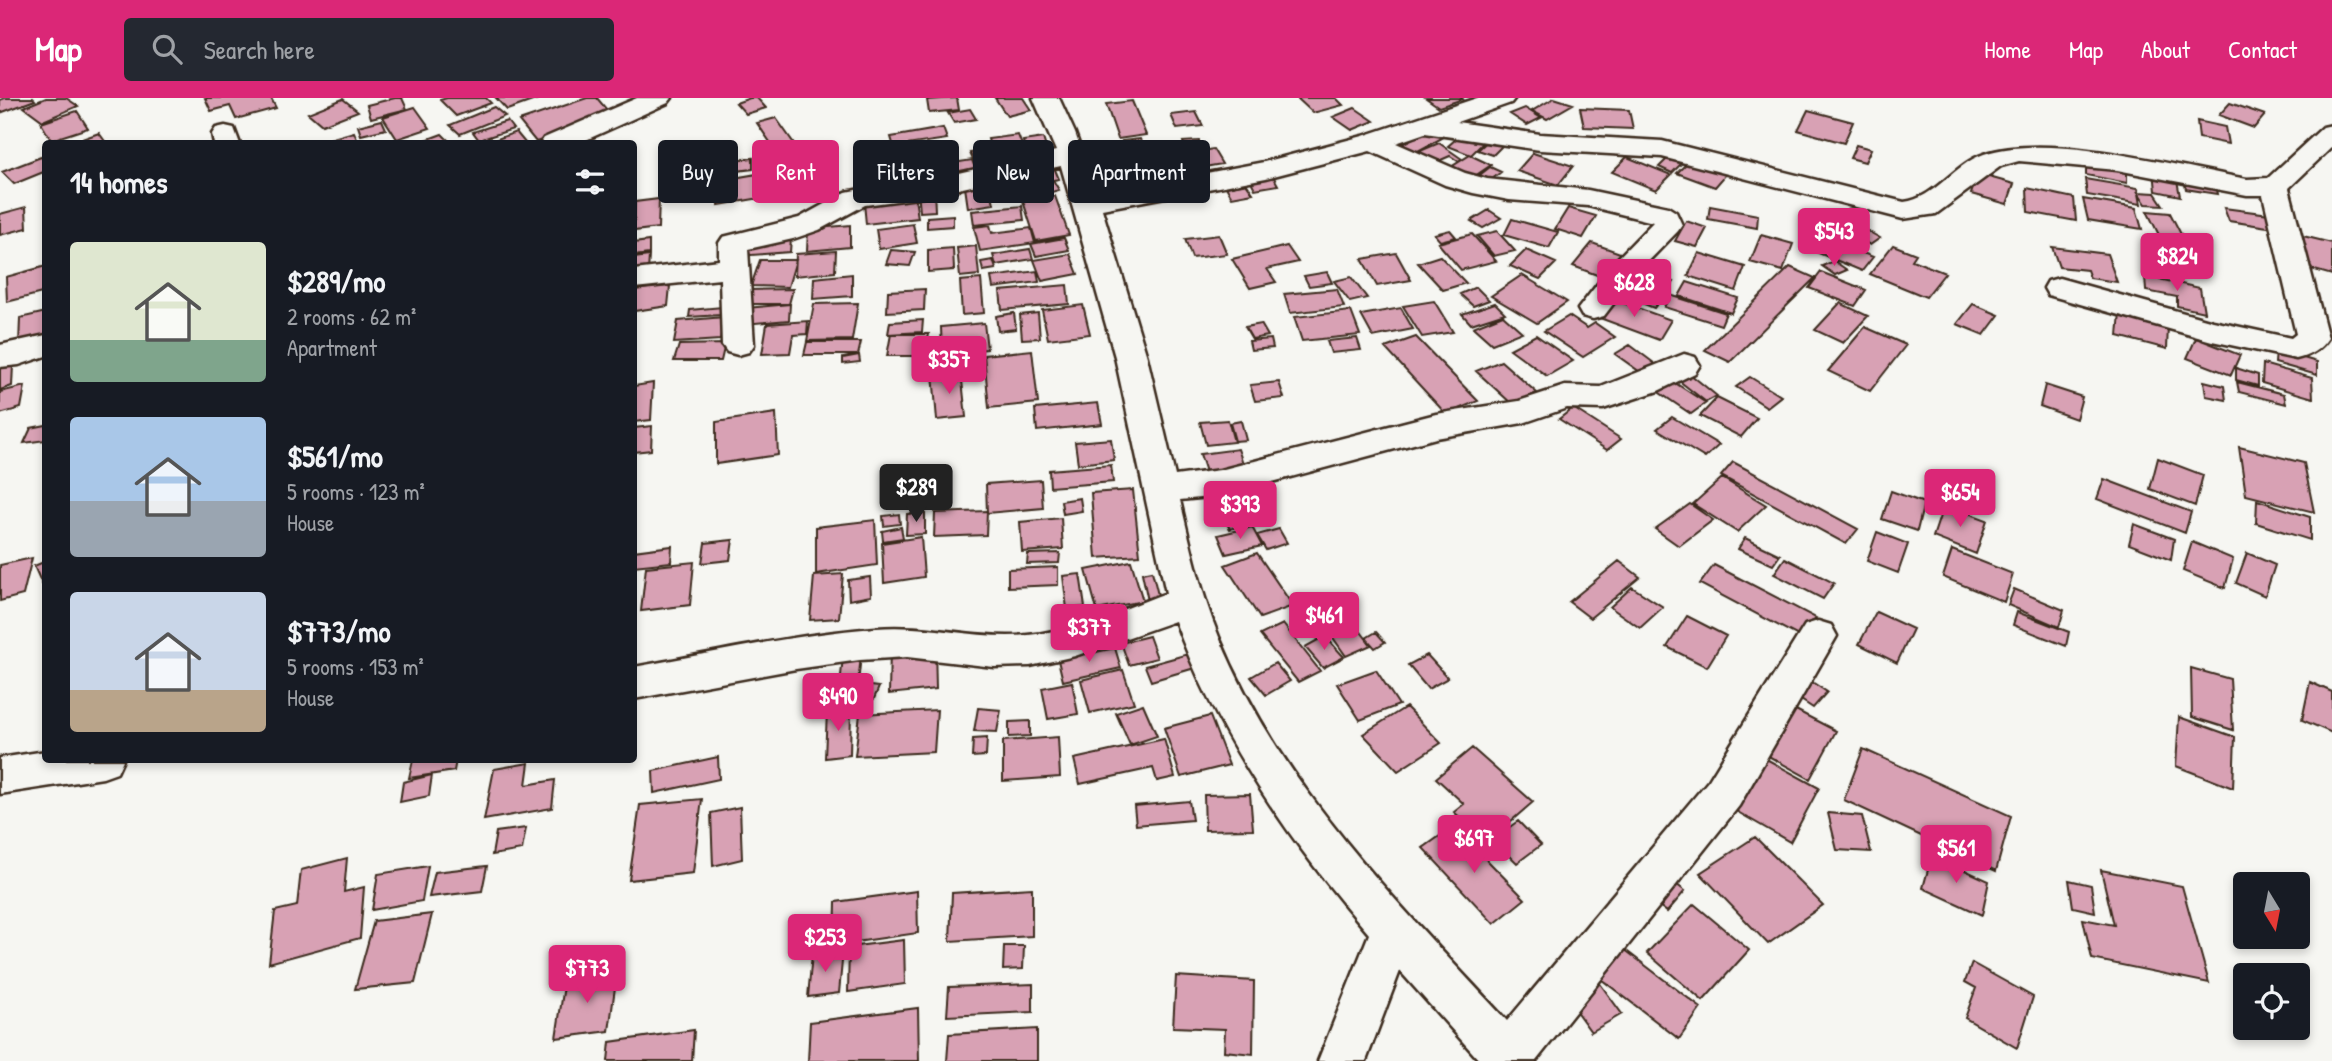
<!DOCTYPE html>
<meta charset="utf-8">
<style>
body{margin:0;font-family:"Patrick Hand",sans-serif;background:#242831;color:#f1f3f6;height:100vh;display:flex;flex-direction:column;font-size:26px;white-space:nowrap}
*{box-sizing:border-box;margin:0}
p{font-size:23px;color:#9ea1a6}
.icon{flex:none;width:38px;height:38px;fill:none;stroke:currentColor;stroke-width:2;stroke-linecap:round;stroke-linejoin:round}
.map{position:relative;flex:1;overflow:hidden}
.drawer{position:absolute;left:42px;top:42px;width:595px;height:623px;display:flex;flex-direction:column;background:#171b24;border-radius:7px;box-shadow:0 4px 10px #0003}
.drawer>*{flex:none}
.top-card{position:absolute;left:658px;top:42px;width:665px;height:63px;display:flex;gap:14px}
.needle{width:46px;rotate:170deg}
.controls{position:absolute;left:2233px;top:774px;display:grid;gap:14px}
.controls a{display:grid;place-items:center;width:77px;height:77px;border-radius:7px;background:#171b24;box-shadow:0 4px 10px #0003;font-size:35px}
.price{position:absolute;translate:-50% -60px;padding:0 16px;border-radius:7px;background:#db2777;color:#fff;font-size:23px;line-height:46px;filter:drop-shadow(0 2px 4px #0008)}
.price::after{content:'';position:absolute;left:50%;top:42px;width:21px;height:16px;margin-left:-10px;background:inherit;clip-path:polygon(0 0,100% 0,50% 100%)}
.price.active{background:#222;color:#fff}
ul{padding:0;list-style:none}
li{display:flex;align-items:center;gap:21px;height:175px;padding:0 28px}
li span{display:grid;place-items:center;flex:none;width:196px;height:140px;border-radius:7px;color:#555}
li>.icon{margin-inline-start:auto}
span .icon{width:84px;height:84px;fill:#fffc;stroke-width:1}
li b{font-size:30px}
h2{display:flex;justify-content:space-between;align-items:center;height:84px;padding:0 28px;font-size:30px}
.tag{padding:0 24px;border-radius:7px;background:#171b24;box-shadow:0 4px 10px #0003;font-size:24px;line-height:63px}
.tag.active{background:#db2777;color:#fff}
header{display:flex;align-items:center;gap:42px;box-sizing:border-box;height:98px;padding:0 35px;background:#db2777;color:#fff}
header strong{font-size:33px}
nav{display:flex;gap:38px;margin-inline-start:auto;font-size:24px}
.search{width:490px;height:63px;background:#242831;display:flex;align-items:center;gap:18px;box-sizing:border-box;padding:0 24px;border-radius:7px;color:#9ea1a6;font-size:26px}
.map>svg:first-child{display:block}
.building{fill:#d8a1b4;stroke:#3b2a1e;stroke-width:2}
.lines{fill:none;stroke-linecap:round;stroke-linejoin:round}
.minor-casing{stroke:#3b2a1e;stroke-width:5}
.minor{fill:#f6f6f2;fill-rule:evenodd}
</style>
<header>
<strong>Map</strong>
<div class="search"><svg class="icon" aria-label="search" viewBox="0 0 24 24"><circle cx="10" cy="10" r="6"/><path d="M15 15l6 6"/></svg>Search here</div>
<nav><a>Home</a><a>Map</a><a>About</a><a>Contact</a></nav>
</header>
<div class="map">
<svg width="2332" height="963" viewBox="0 0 2332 963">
<rect width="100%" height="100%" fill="#f6f6f2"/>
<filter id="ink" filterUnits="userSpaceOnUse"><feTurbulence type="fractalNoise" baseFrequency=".0143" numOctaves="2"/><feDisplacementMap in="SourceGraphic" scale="14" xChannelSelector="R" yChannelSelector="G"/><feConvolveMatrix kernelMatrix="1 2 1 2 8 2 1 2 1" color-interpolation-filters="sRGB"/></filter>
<g filter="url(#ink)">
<path class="building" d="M5,0H33L35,2L0,15V2Z
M46,0H66L78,8L43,23L24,9Z
M205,0H271L276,10L236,21L230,8L211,13Z
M395,0H402L407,11L371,20L367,7Z
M447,0H486L491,5L456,18L440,2Z
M496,0H541L507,12Z
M587,0H597L612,18L536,44L519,23Z
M750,0H757L766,10L746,16L736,5Z
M957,0L959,12L929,15L927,2Z
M995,0H1023L1031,12L1007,18Z
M1297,0H1336L1343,7L1313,15Z
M1426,0H1462L1463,1L1439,9Z
M1554,0L1573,6L1547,21L1532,13Z
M343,1L358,13L322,27L308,15Z
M1132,3L1146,37L1118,41L1106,6Z
M2230,5L2265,17L2254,30L2219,17Z
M415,9L430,30L397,41L383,19Z
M494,9L505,18L460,36L450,27Z
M1355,10L1374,23L1352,32L1333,19Z
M1525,10L1541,20L1527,27L1510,16Z
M1580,10L1629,12L1633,31L1584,29Z
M970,11L976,21L954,25L948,15Z
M1808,12L1853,24L1844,45L1798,32Z
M77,13L88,30L51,42L41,25Z
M1196,14L1203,28L1177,31L1171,17Z
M776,20L800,54L781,60L757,25Z
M382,22L386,31L361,37L358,28Z
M507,23L513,31L479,42L473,34Z
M2197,23L2225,29L2228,46L2199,40Z
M943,30L947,41L894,49L891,39Z
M1430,31L1444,39L1416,54L1402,46Z
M354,34L359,46H327L326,42Z
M516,34L526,46H484Z
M99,35L107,46H68Z
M1463,35L1485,43L1471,57L1448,48Z
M442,36L452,46H430L426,42Z
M1018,37L1026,58L994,63L988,41Z
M1493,38L1507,43L1493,57L1478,52Z
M1043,40L1047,53L1026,56L1023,43Z
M1140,41L1144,52L1126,54L1122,43Z
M1199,43L1201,50L1185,51L1183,44Z
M1439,45L1462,61L1458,63L1450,58L1434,65L1418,54Z
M1856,47L1871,51L1865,64L1850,60Z
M1213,51L1222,66L1199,70L1190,55Z
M989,52L997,70L978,73L970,55Z
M1533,55L1573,68L1558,87L1517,73Z
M1470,57L1491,67L1472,80L1451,69Z
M1671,57L1685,62L1672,75L1659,69Z
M41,59L46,63V73L14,86L2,74Z
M1627,59L1671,77L1656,92L1612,74Z
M753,60V71L711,76V65Z
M1691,61L1728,74L1715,89L1677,75Z
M972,62L977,76L958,79L953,65Z
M2086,62L2127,70V85L2086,77Z
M1053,67L1059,81L1025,87L1020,73Z
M1490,69L1501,74L1487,85L1476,80Z
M780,72L784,96L719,107L716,83Z
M2154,72L2176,77L2180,98L2156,93Z
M1272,76L1278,87L1255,91L1249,79Z
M1978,76L2014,86L2007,106L1971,96Z
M2183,78L2214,83L2217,96L2186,91Z
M2085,81L2138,90L2141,106L2087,97Z
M1014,82L1018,95L996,98L992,85Z
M1053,82L1059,92L1030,100L1023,90Z
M1246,85L1253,95L1232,99L1226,89Z
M990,86L994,106L968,110L965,89Z
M2027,90L2074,100L2076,123L2028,114Z
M934,91L935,113L920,114L918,92Z
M2138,94L2155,95L2163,107L2146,106Z
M1055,98L1069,137L1036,143L1023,103Z
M915,99L918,120L866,126L864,105Z
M659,101L658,130L634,133L635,104Z
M2083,101L2136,110L2142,131L2088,122Z
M1022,108L1024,122L974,127L972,113Z
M1710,108L1758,117L1757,130L1708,121Z
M26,109L27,130L0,137V116Z
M1568,110L1596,118L1583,140L1555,131Z
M2224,110L2269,116L2274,130L2229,123Z
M1489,112L1501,120L1483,130L1471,123Z
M2147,113L2170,115L2184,142L2160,139Z
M953,117V128L927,130V119Z
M1512,121L1558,134L1549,150L1504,137Z
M1686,123L1707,130L1697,149L1675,143Z
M1850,123L1880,140L1870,147L1839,130Z
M913,126L917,145L879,151L876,131Z
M850,127V149L807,153L808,131Z
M990,127L992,135L1031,130L1035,145L980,153L974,129Z
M1450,132L1456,139L1440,143L1434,136Z
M1497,133L1515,153L1494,158L1477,138Z
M1472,136L1496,163L1461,172L1438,145Z
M1219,137L1227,156L1192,160L1185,141Z
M1761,137L1793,146L1783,173L1750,164Z
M1820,138L1873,159L1862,173L1809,151Z
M2303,138L2332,145V177L2304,169Z
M791,140L790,154L738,158L739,145Z
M1064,140L1069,152L1036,158L1031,146Z
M649,143V156L634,158V145Z
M1592,145L1623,156L1605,180L1573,168Z
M1893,147L1916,156L1912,162L1945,175L1926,199L1870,176Z
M976,148L979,177L960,179L957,150Z
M1287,148L1298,164L1267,171L1276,184L1250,190L1232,161Z
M2052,149L2107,156L2117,184L2090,180L2087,172L2059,169Z
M953,150L954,172L928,174V152Z
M1030,151L1033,161L996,167L993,157Z
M891,152L915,154L910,168L886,166Z
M1526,152L1556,165L1540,181L1510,168Z
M836,153L835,174L795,178L796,156Z
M1396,155L1411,182L1377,188L1362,161Z
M1699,155L1745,169L1736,193L1688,178Z
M1070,156L1078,176L1042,183L1034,162Z
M649,158L648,174L634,175V160Z
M1440,158L1466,185L1443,192L1418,165Z
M760,162H796L788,189L751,188Z
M993,162L996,171L983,173L981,164Z
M1834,163L1847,172L1835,177L1822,168Z
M46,168V194L7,204L6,179Z
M1632,168L1674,184L1654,210L1612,193Z
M1790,169L1815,180L1730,264L1705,252Z
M1037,173L1039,184L993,190L991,179Z
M1327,174L1332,185L1309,188L1304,178Z
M1821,174L1866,192L1855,208L1809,190Z
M852,176V198L813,201L814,180Z
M1522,177L1567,204L1537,225L1491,198Z
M2145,178L2200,190L2204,214L2177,208V199L2146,193Z
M1351,179L1367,200L1350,204L1334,183Z
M981,181L984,215L962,217L960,183Z
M1687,184L1738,200L1731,215L1679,198Z
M1067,187L1069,206L1002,212L1000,193Z
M670,188L668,208L634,213V192Z
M1476,189L1489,202L1473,208L1460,196Z
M793,191L789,206H743L747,192Z
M925,191L924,212L887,214L888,193Z
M1337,191L1344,209L1290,215L1284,196Z
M1670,197L1726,215L1721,227L1664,209Z
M1610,200L1671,222L1659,242L1597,219Z
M1434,203L1453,234L1422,239L1403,208Z
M858,205L852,242L807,243L814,206Z
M1495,205L1505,215L1471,226L1462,216Z
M1840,205L1868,218L1843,245L1815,232Z
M790,206L789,222L744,226L746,210Z
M1973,206L1999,217L1984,237L1957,226Z
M1083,207L1090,236L1048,241L1042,212Z
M722,209L721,217L689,219L690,212Z
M1401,210L1413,231L1373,239L1361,217Z
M1351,213L1360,237L1302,243L1294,219Z
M46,214V239L19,247L20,220Z
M1014,215L1016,231L998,233L996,218Z
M1038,215L1040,240L1022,241L1020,217Z
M2120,215L2168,228L2167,251L2118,238Z
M1503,217L1522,234L1492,246L1473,229Z
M1569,218L1587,230L1595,225L1615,239L1583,259L1544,233Z
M724,219L720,242L674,245L678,223Z
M923,222L922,234L888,236L890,224Z
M808,223L807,236L793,237L790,255L762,256L767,226Z
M984,225L987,251L942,255L941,229Z
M1261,226L1268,238L1252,241L1245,229Z
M1865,229L1906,247L1870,293L1828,273Z
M891,236H929L925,258H887Z
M1536,237L1573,263L1547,278L1510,251Z
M1416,239L1478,303L1446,316L1385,250Z
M1357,240L1361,252L1331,255L1327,243Z
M2196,240L2240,257L2231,277L2187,260Z
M1271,241L1273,250L1251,252L1249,243Z
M807,244H861L858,257H804Z
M725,246L721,263H674L679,247Z
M1630,247L1658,268L1643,276L1615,256Z
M1032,252L1038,305L989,310L984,257Z
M2276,252L2317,264V277L2275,265Z
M859,257L860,264L843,266V260Z
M957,258L958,268L943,270L942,260Z
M1501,263L1537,295L1512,306L1476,273Z
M2263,266L2312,280L2313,300L2262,285Z
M13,267L12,288L0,292V270Z
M2236,270L2258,277V288L2236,282Z
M961,273L966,319L937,322L933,276Z
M1690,276L1717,298L1706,304L1678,282Z
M1750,279L1781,298L1767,309L1736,289Z
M1669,281L1706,305L1691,316L1654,291Z
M2204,283L2224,288L2226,302L2206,298Z
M1279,284L1284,300L1255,303L1250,287Z
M2237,284L2284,296L2286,306L2239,294Z
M653,285L651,322L634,324V288Z
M2045,287L2082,299L2076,321L2040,308Z
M25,288L21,310L0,316V294Z
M1717,300L1757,320L1741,339L1700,318Z
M1098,305L1102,326L1037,333L1035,311Z
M1573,310L1621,341L1607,352L1559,321Z
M776,315L778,357L716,366V324Z
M1672,319L1719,347L1705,360L1657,331Z
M1228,322L1234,344L1206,347L1200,324Z
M1241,323L1246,342L1235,343L1230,325Z
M46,327V342L24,345L31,330Z
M652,328L651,352L634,354V330Z
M1111,341L1114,362L1078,366L1075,344Z
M2239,349L2304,365L2314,414L2246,397Z
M1238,351L1244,368L1206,374L1200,356Z
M2158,360L2203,377L2195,408L2150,391Z
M1733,364L1858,431L1846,446L1721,378Z
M1111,367L1113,384L1050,389L1049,372Z
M1722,380L1766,407L1737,434L1693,406Z
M2104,381L2191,414L2185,435L2097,401Z
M1041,382L1043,410L987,415L986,386Z
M1248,383L1270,419L1230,431L1209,394Z
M1133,392L1140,457L1096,460L1091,395Z
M1891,393L1924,405L1917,433L1882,421Z
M1080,400L1082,413L1063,416L1061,403Z
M2257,402L2310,419V442L2256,425Z
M1690,406L1713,422L1679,448L1655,431Z
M1944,406L1987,422L1976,456L1933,439Z
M987,413L986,437L934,439L935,415Z
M925,415V436L906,437L907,416Z
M899,416L900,426L884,428L883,418Z
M1061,420L1063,451L1022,454L1020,424Z
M875,422L877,467L816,476V429Z
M2134,426L2174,441L2171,462L2129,446Z
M901,429L903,440L883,443L882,433Z
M1252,429L1262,448L1226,456L1218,437Z
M1279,431L1287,445L1266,452L1257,437Z
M1877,434L1908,446L1898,475L1867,463Z
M921,439L924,479L884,485L882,445Z
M1745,440L1780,457L1773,467L1738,451Z
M733,442L730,462L702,465L705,445Z
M2192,444L2233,461L2225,490L2183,473Z
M672,448L671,464L634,468V453Z
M1952,452L2013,476L2004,504L1943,479Z
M1060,455L1059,465L1027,466L1028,456Z
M1257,455L1293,508L1260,520L1225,467Z
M2247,455L2275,467L2265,498L2236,485Z
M32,460L23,497L0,503V467Z
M1785,460L1834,485L1823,501L1774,476Z
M46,463V485L42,486L34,468Z
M1131,463L1143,503L1097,512L1086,472Z
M1619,463L1640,479L1590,520L1569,504Z
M694,464L690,507L641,513L646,469Z
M1714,467L1816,520L1802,540L1700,486Z
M1058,469V487L1008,489V471Z
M1152,473L1159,501L1148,503L1142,475Z
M843,476L839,520L810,522L814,478Z
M1080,476L1085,509L1067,511L1063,478Z
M870,479L871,498L849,502L848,482Z
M1632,489L1663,509L1640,530L1610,509Z
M2014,491L2064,512L2059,529L2008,507Z
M1343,510L1371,547L1346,558L1319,520Z
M1876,514L1913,531L1897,565L1859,546Z
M2017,514L2069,534L2066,548L2013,527Z
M1687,518L1726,538L1707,569L1667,549Z
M1283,526L1320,573L1298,584L1260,537Z
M1376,534L1385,544L1375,550L1366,540Z
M1149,538L1157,560L1129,567L1121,545Z
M1325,538L1344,559L1323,570L1305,549Z
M935,547L936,591L889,596L890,551Z
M1115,550L1121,570L1063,583L1058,562Z
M1192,555L1198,569L1151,583L1145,568Z
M1427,557L1448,580L1428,591L1408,567Z
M861,558L858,585L840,587L843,559Z
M1275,565L1290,583L1266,597L1251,579Z
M2191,570L2230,581L2233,632L2192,619Z
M1123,572L1134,605L1090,615L1081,582Z
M1376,572L1399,607L1360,622L1337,586Z
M1809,582L1827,594L1813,610L1795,598Z
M1072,584L1078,616L1048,621L1042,590Z
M2310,584L2332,594V635L2302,622Z
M862,587L879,589L874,601L857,599Z
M1143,606L1157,638L1130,647L1116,615Z
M1406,609L1441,645L1398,673L1363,636Z
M1790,609L1836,633L1810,681L1763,655Z
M851,610L850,657L825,660L827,613Z
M978,610L1001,612L997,634L974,633Z
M937,612L934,654L855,658L860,616Z
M1210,618L1229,667L1181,679L1164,630Z
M2179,619L2235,639L2233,690L2176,668Z
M1030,623V638L1009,639V624Z
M1058,639L1060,679L1003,683V643Z
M987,640L986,658L972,659L973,641Z
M1164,641L1175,679L1157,683L1153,670L1080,686L1074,661Z
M1472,650L1533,704L1487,744L1454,714L1464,706L1436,680Z
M1863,651L2011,718L1996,773L1844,702Z
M1759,657L1819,690L1790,744L1729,709Z
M718,659L719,681L654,695L653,673Z
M413,662H456L454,673L409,680Z
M529,665L526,687L555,682L552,710L484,722L494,671Z
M432,677L429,698L400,704L403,684Z
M1250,696L1253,731L1205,732L1204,697Z
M702,701L693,775L629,782L640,707Z
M1189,703L1192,722L1136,727L1134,708Z
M740,709L742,761L713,768L711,715Z
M1828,715L1862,718L1871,754L1837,752Z
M1518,723L1541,747L1517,765L1493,741Z
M1454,728L1525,801L1494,826L1423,750Z
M526,730L522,752L492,757L496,734Z
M1755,739L1823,807L1768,846L1700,775Z
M1932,757L1989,783L1982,817L1923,790Z
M347,760L344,794L364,789L360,840L269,865L275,813L297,808L301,772Z
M428,768L422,803L372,812L378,776Z
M487,768L482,793L429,799L435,774Z
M2101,772L2182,788L2209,885L2092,861L2083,821L2114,827Z
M1663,776L1685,793L1667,814L1644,796Z
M2069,782L2091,787L2095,814L2073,809Z
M1032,790V838L950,843L952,795Z
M917,793L918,835L835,847L836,804Z
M1694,806L1749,852L1703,903L1647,855Z
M432,816L415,885L355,891L374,823Z
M904,842L905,886L848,894L849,849Z
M1004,848H1024L1023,871L1003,872Z
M1620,848L1701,910L1679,941L1597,878Z
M843,853L839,895L808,899L812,856Z
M1972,865L2033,899L2017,950L1965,920L1976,890L1965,884Z
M617,875L609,933L556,940L565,881Z
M1176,878L1254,883L1253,956L1224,953L1225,931L1173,929Z
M1596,880L1622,916L1591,934L1565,898Z
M1033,886V914L947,918L949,889Z
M918,910L919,963H808L810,924Z
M1037,931V963H947L949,936Z
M694,932L692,963H608L610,944Z"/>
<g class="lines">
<defs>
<path id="minor" d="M637,0H672L668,5L577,46H540L544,40Z
M1033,0H1059L1075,35L1097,96L1264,64L1363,38L1477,0H1515L1511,5L1457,24L1540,36L1662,43L1904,104C1936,100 1954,66 1984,56C2049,34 2178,68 2247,81L2268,80L2323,29L2332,27V49L2289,90L2328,240C2320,252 2309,258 2296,261L2212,243L2048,197L2044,190L2048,183L2059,180L2213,223L2291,240L2296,236L2263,97H2247L2117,72L2019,63L2001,68L1936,116L1903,121L1662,59L1540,52L1425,35L1396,45L1465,75L1487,81L1588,92L1668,109L1676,114L1682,127L1678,133L1636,176L1604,218L1593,221L1582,218L1578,211L1616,162L1653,124L1588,108L1509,102L1473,95L1445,87L1370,53L1266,80L1102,111L1147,259L1175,378L1220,372L1436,316L1519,303L1565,288L1601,289L1684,256L1695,259L1700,267L1695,275L1658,293L1603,311L1567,310L1523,325L1436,340L1220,398L1180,402C1191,449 1201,495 1219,539C1280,688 1400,807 1507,923L1709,682L1805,527L1818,523L1831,527L1837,538L1739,708L1536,963H1480L1400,873L1366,963H1318L1369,836C1289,743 1217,638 1175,523L1075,558L1030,568L994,569L907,559L860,562L796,571L634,601V569C714,555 794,536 876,530C921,526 963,538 1008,538C1063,538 1116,514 1166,495L1115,259L1061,68L918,100L865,107L819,132L793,141L748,151L754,247L749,254L738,257L727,254L722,247L720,181L634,190V172L719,162V145L723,139L799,120L846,94L880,87L918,84L1056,53Z
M225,28L234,30L240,46H214L212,36L216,30Z
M46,237V258L19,267L0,269V247Z
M46,653V662H123L117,675L103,680L0,696V660Z"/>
</defs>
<use href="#minor" class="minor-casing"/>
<use href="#minor" class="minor"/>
</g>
</g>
</svg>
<div class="controls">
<a><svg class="needle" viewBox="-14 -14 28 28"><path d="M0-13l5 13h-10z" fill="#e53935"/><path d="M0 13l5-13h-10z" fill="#9ea1a6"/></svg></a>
<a><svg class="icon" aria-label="locate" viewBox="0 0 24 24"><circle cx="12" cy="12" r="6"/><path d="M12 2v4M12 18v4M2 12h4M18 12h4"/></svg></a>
</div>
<b class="price" style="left:1834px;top:170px">$543</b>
<b class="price" style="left:2177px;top:195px">$824</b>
<b class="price" style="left:1634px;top:221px">$628</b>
<b class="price" style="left:949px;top:298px">$357</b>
<b class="price active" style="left:916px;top:426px">$289</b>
<b class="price" style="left:1960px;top:431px">$654</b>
<b class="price" style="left:1240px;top:443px">$393</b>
<b class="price" style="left:1324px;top:554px">$461</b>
<b class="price" style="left:1089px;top:566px">$377</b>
<b class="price" style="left:838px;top:635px">$490</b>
<b class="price" style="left:1474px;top:777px">$697</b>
<b class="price" style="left:1956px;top:787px">$561</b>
<b class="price" style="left:825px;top:876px">$253</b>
<b class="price" style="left:587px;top:907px">$773</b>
<div class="top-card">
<a class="tag">Buy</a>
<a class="tag active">Rent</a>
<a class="tag">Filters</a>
<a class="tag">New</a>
<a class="tag">Apartment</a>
</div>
<section class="drawer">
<h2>14 homes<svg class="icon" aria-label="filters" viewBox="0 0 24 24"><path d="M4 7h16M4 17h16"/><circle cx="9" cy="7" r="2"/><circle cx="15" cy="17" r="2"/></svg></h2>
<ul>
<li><span style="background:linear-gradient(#dfe7d0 70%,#7fa58c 0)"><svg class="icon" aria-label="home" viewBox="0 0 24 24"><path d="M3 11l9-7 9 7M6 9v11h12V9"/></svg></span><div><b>$289/mo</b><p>2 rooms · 62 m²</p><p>Apartment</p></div></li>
<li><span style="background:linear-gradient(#a9c7e8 60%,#9aa5b1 0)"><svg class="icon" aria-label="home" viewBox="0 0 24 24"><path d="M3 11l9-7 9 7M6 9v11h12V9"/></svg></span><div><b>$561/mo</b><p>5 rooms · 123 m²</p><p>House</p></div></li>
<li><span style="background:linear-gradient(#c9d6e8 70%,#b9a48a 0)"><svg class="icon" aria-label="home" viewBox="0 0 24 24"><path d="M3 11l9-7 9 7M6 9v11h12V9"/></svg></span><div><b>$773/mo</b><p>5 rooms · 153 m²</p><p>House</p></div></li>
</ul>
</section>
</div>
